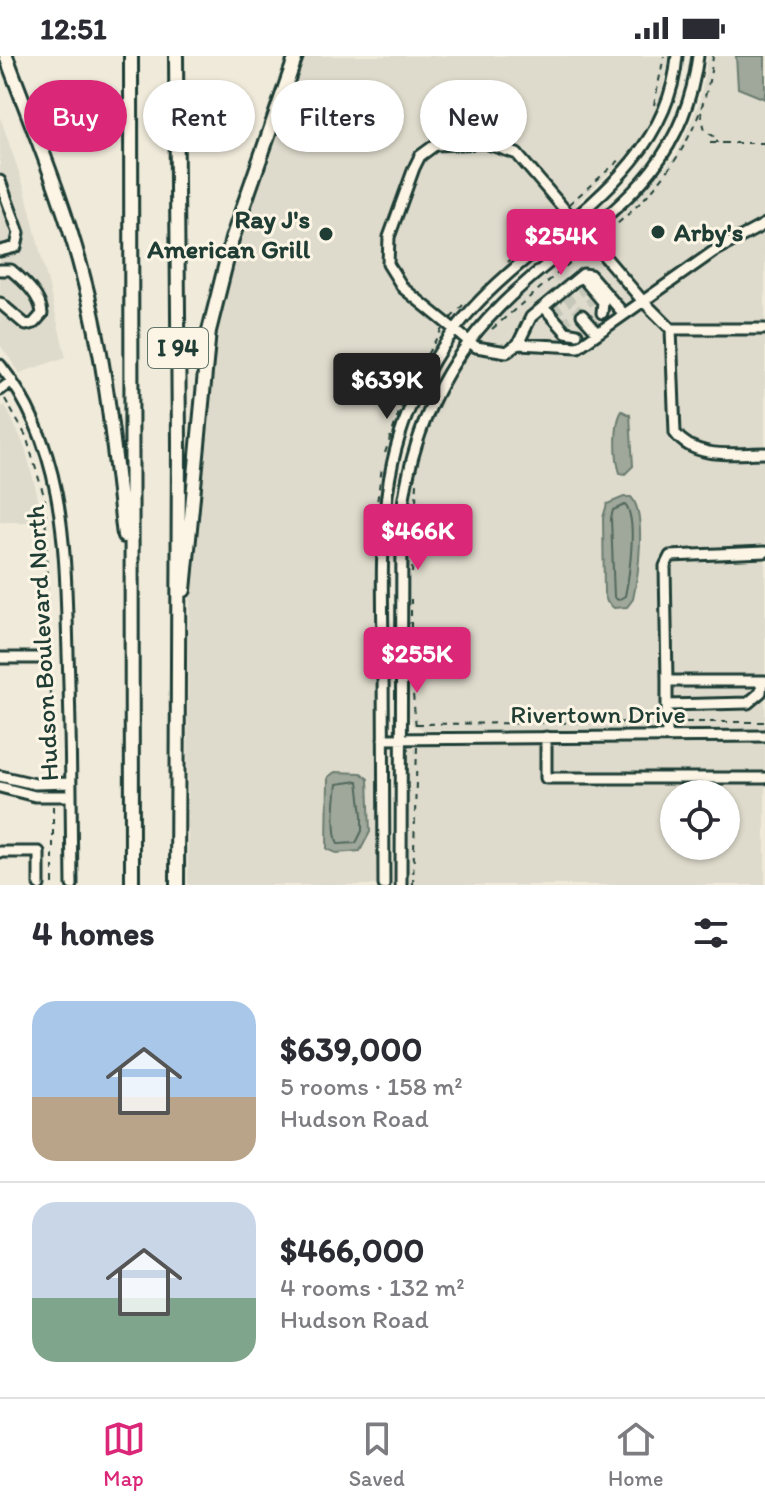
<!DOCTYPE html>
<meta charset="utf-8">
<style>
body{margin:0;font-family:Itim,sans-serif;background:#f7f7f7;color:#2b2b33;height:100vh;display:flex;flex-direction:column;font-size:30px;white-space:nowrap}
*{box-sizing:border-box;margin:0}
p{font-size:26px;color:#7c7c81}
.icon{flex:none;width:44px;height:44px;fill:none;stroke:currentColor;stroke-width:2;stroke-linecap:round;stroke-linejoin:round}
.map{position:relative;height:829px;overflow:hidden}
.side{display:flex;flex-direction:column;background:#fff;flex:1}
.side>*{flex:none}
.banner{position:absolute;left:24px;top:24px;width:718px;height:72px;display:flex;gap:16px}
.tools{position:absolute;left:660px;top:724px;display:grid;gap:16px}
.tools a{display:grid;place-items:center;width:80px;height:80px;border-radius:50%;background:#fff;box-shadow:0 2px 6px #0004;font-size:40px}
.price{position:absolute;translate:-50% -68px;padding:0 18px;border-radius:8px;background:#db2777;color:#fff;font-size:26px;line-height:52px;filter:drop-shadow(0 2px 4px #0008)}
.price::after{content:'';position:absolute;left:50%;top:48px;width:24px;height:18px;margin-left:-12px;background:inherit;clip-path:polygon(0 0,100% 0,50% 100%)}
.price.on{background:#222;color:#fff}
ul{padding:0;list-style:none}
li{display:flex;align-items:center;gap:24px;height:200px;padding:0 32px}
li+li{border-top:2px solid #e1e1e2}
li span{display:grid;place-items:center;flex:none;width:224px;height:160px;border-radius:24px;color:#555}
li>.icon{margin-inline-start:auto}
span .icon{width:96px;height:96px;fill:#fffc;stroke-width:1}
li b{font-size:34px}
h2{display:flex;justify-content:space-between;align-items:center;height:96px;padding:0 32px;font-size:34px}
.chip{padding:0 28px;border-radius:36px;background:#fff;box-shadow:0 2px 6px #0004;font-size:28px;line-height:72px}
.chip.on{background:#db2777;color:#fff}
.status{display:flex;justify-content:space-between;align-items:center;height:56px;padding:0 40px;background:#fff;direction:ltr}
.status svg{height:22px;fill:currentColor}
.tabs{display:flex;justify-content:space-around;align-items:center;height:112px;border-top:2px solid #e1e1e2;background:#fff;font-size:22px;color:#7c7c81}
.tabs a{display:grid;justify-items:center;gap:4px}
.tabs .on{color:#db2777}
.map>svg:first-child{display:block}
.built{fill:#dedbcc;fill-rule:evenodd}
.water{fill:#9fa89a;stroke:#6c7d71;stroke-width:2}
.lines{fill:none;stroke-linecap:round;stroke-linejoin:round}
.shore{stroke:#52685d;stroke-width:2}
.minor-tunnel{stroke:#c5c7b9;stroke-width:9;stroke-dasharray:9 4.5;stroke-linecap:butt}
.minor-casing{stroke:#1f3d34;stroke-width:15}
.highway-casing{stroke:#1f3d34;stroke-width:18}
.path{stroke:#1f3d34;stroke-width:2;stroke-dasharray:6 6;stroke-linecap:butt}
.minor{stroke:#fcf5e5;stroke-width:9}
.highway{stroke:#fcf5e5;stroke-width:12}
.poi-dot{fill:#1f3d34;stroke:#fcf5e5;stroke-width:3}
.labels{text-anchor:middle;stroke-width:6;stroke-linejoin:round;paint-order:stroke}
.shield{fill:#fcf5e5;stroke:#617469;stroke-width:2}
.shield-label{font-size:24px;font-weight:bold;fill:#1f3d34}
.poi-label{font-size:26px;font-weight:bold;fill:#1f3d34;stroke:#fcf5e5;text-anchor:end}
.street-label{font-size:26px;fill:#1f3d34;stroke:#fcf5e5}
</style>
<div class="status"><b>12:51</b><svg viewBox="0 0 49 12"><path d="M0 12V9h3v3zM5 12V6h3v6zM10 12V3h3v9zM15 12V0h3v12zM26 1h20v11H26zM47 4h2v5h-2z"/></svg></div>
<div class="map">
<svg width="765" height="829" viewBox="0 0 765 829">
<rect width="100%" height="100%" fill="#efeada"/>
<filter id="ink" filterUnits="userSpaceOnUse"><feTurbulence type="fractalNoise" baseFrequency=".0125" numOctaves="2"/><feDisplacementMap in="SourceGraphic" scale="16" xChannelSelector="R" yChannelSelector="G"/><feConvolveMatrix kernelMatrix="1 2 1 2 8 2 1 2 1" color-interpolation-filters="sRGB"/></filter>
<g filter="url(#ink)">
<path class="built" d="M304,0H669L660,48L636,92L466,251L425,309L397,369L383,425L378,468L379,829H188V581L200,397L211,288L236,186Z
M708,0H765V829H401V681L646,680L645,674H425L413,669L407,654L408,460L423,384L451,321L506,253L632,147L677,98L699,47ZM674,738H726V790H674Z
M0,61L25,134L66,301L20,317L0,289Z
M5,349L25,391L44,466H0V352Z"/>
<path class="water" d="M736,0H765V43L738,32Z
M622,355L630,359L633,410L625,418L620,417C615,402 614,367 622,355Z
M624,441H631C647,457 638,521 633,543L627,551L614,552L607,546L604,537L603,462L607,448Z
M335,716L361,717L368,723L370,776L360,795L336,797L327,793L328,721Z"/>
<g class="lines">
<path class="shore" d="M625,449C638,462 629,521 625,540L618,544L614,541L611,462L613,454Z
M358,725L362,759V775L356,787L338,788C332,775 335,744 337,728Z"/>
<path class="minor-tunnel" d="M580,231L594,248
M567,241L582,259
M555,251L570,269"/>
<defs>
<path id="minor" d="M0,125L19,177L16,191L0,195
M765,168L713,196L578,291L518,288L507,296L476,291L403,232L388,208L389,181L414,112L420,100L435,89L485,87L517,98L641,243L671,273H765
M0,214H11C24,225 41,240 42,258L34,267L26,269L0,247
M581,220L603,246L602,257
M544,251L566,276L577,278
M582,259L598,277
M671,273L675,377C695,404 735,397 765,397
M518,288L531,261L583,218L590,219L623,257
M0,309C67,393 65,497 68,598C71,675 71,752 72,829
M0,334L12,325
M0,602H38
M667,625L665,510L670,500L765,496
M667,649L748,647L761,636L762,625
M667,680V625H765
M546,681V722H765
M383,683L765,680
M0,720L35,728L71,727
M0,731L35,740H71
M0,796H39V829
M384,829C384,754 383,680 383,605C383,518 375,424 414,343C429,310 448,279 473,252C544,174 668,118 677,0
M401,829L402,456C411,384 438,319 487,264C571,171 680,143 698,0"/>
<path id="highway" d="M6,0C33,73 64,145 83,220C106,305 114,393 124,480
M131,0L132,829
M176,0L179,387L177,829
M184,534L209,275L232,183L296,0"/>
</defs>
<use href="#minor" class="minor-casing"/>
<use href="#highway" class="highway-casing"/>
<path class="path" d="M654,49L664,0
M701,56L705,75L717,82V87
M710,87H765
M569,148L622,102
M599,182C659,138 705,77 713,0
M508,206L558,158
M451,262L463,249
M492,273L585,194
M5,343L26,380L45,443L52,720
M385,397L407,333L442,273
M374,468L382,411
M412,517L417,427
M411,596V543
M411,615L416,672
M674,666H765
M416,668L660,666
M53,750V829
M413,829L417,690"/>
<use href="#minor" class="minor"/>
<use href="#highway" class="highway"/>
</g>
</g>
<g class="poi-dot">
<circle cx="658" cy="176" r="8"/>
<circle cx="326" cy="178" r="8"/>
</g>
<g class="labels">
<rect class="shield" x="148" y="272" width="60" height="40" rx="6"/>
<g class="shield-label">
<text x="178" y="300">I 94</text>
</g>
<g class="poi-label">
<text x="310" y="172">Ray J's<tspan x="310" dy="30">American Grill</tspan></text>
<text x="674" y="185" text-anchor="start">Arby's</text>
</g>
<g class="street-label">
<text transform="translate(42 587) rotate(-93)" y="9">Hudson Boulevard North</text>
<text x="598" y="667">Rivertown Drive</text>
</g>
</g>
</svg>
<div class="tools">
<a><svg class="icon" aria-label="locate" viewBox="0 0 24 24"><circle cx="12" cy="12" r="6"/><path d="M12 2v4M12 18v4M2 12h4M18 12h4"/></svg></a>
</div>
<b class="price" style="left:561px;top:221px">$254K</b>
<b class="price on" style="left:387px;top:365px">$639K</b>
<b class="price" style="left:418px;top:516px">$466K</b>
<b class="price" style="left:417px;top:639px">$255K</b>
<div class="banner">
<a class="chip on">Buy</a>
<a class="chip">Rent</a>
<a class="chip">Filters</a>
<a class="chip">New</a>
</div>
</div>
<section class="side">
<h2>4 homes<svg class="icon" aria-label="filters" viewBox="0 0 24 24"><path d="M4 7h16M4 17h16"/><circle cx="9" cy="7" r="2"/><circle cx="15" cy="17" r="2"/></svg></h2>
<ul>
<li><span style="background:linear-gradient(#a9c7e8 60%,#b9a48a 0)"><svg class="icon" aria-label="home" viewBox="0 0 24 24"><path d="M3 11l9-7 9 7M6 9v11h12V9"/></svg></span><div><b>$639,000</b><p>5 rooms · 158 m²</p><p>Hudson Road</p></div></li>
<li><span style="background:linear-gradient(#c9d6e8 60%,#7fa58c 0)"><svg class="icon" aria-label="home" viewBox="0 0 24 24"><path d="M3 11l9-7 9 7M6 9v11h12V9"/></svg></span><div><b>$466,000</b><p>4 rooms · 132 m²</p><p>Hudson Road</p></div></li>
</ul>
</section>
<nav class="tabs">
<a class="on"><svg class="icon" aria-label="map" viewBox="0 0 24 24"><path d="M3 6l6-2 6 2 6-2v14l-6 2-6-2-6 2zM9 4v14M15 6v14"/></svg>Map</a>
<a><svg class="icon" aria-label="saved" viewBox="0 0 24 24"><path d="M7 4h10v16l-5-4-5 4z"/></svg>Saved</a>
<a><svg class="icon" aria-label="home" viewBox="0 0 24 24"><path d="M3 11l9-7 9 7M6 9v11h12V9"/></svg>Home</a>
</nav>
